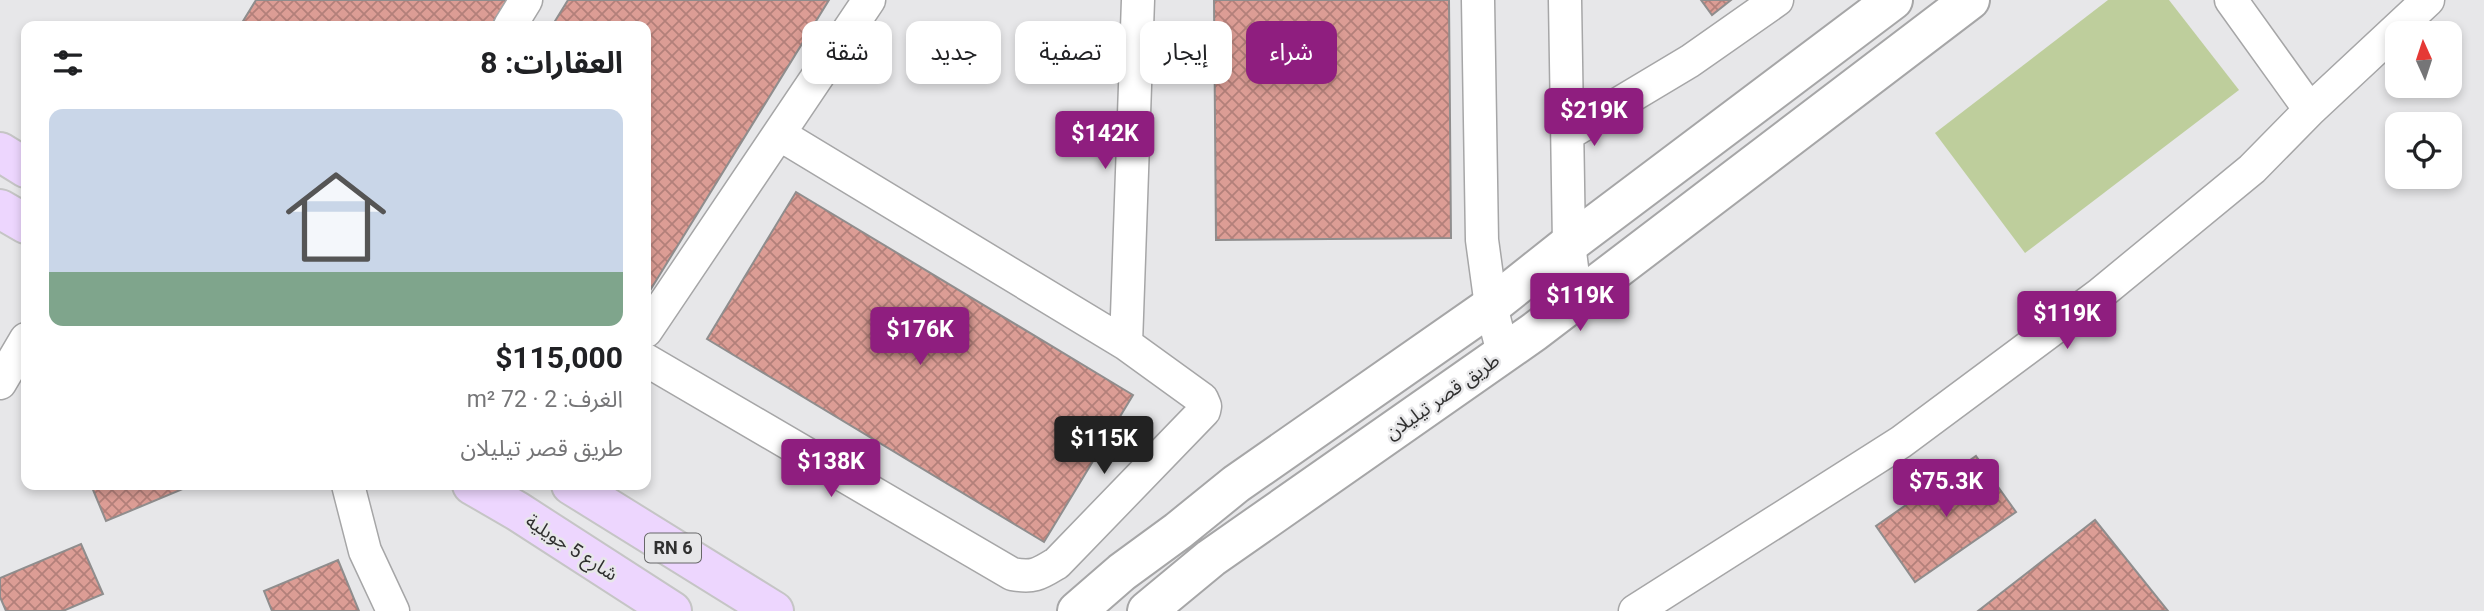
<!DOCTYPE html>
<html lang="ar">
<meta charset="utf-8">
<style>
body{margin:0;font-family:Roboto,"Noto Sans Arabic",sans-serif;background:#f2f2f2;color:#202124;direction:rtl;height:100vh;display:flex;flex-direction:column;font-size:26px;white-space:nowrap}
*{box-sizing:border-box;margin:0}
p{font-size:23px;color:#757577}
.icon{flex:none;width:38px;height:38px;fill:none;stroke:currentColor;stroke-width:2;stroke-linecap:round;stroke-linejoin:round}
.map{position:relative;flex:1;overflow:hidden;direction:ltr}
.side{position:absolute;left:21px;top:21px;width:630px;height:469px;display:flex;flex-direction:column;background:#fff;border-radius:14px;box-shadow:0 4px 10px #0003;direction:rtl}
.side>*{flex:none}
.top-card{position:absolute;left:672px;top:21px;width:665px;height:63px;direction:rtl;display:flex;gap:14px}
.needle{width:46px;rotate:357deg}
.fabs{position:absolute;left:2385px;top:21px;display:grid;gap:14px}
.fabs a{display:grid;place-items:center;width:77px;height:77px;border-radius:14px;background:#fff;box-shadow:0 4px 10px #0003;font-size:35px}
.price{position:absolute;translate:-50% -60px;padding:0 16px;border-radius:7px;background:#8f1e7f;color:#fff;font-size:23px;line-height:46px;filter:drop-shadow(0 2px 4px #0008)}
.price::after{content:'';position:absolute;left:50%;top:42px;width:21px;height:16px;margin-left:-10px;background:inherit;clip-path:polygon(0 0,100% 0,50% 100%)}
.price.current{background:#222;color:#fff}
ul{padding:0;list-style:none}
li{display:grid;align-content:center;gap:14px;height:371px;padding:0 28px}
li+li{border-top:2px solid #e0e0e0}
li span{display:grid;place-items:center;height:217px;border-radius:14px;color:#555}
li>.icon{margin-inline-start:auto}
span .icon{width:126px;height:126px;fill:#fffc;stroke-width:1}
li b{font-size:30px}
h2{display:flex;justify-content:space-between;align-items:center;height:84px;padding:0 28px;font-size:30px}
.chip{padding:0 24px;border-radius:14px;background:#fff;box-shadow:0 4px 10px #0003;font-size:24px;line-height:63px}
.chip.current{background:#8f1e7f;color:#fff}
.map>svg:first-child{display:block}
.pitch{fill:#bece9c}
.building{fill:url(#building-cross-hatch);stroke:#8f8d8d;stroke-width:2}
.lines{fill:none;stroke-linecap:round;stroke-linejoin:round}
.minor-casing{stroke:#a6a6a7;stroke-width:35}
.secondary-casing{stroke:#a6a6a7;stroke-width:42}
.primary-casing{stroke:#c5c5c5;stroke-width:42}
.minor{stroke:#fff;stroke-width:32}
.secondary{stroke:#fff;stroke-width:38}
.primary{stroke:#edd6fe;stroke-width:38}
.labels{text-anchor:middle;stroke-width:5;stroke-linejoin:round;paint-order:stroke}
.shield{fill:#e7e7e9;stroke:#676768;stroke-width:2}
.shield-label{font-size:18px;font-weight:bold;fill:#303030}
.street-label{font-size:19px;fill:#303030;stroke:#e7e7e9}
</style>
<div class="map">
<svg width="2484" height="611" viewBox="0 0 2484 611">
<defs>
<pattern id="building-cross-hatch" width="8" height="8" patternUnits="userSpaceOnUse" patternTransform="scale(1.75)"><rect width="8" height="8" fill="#dc9d95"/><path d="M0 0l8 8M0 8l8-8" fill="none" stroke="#b3807a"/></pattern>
</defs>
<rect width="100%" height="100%" fill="#e7e7e9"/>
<path class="pitch" d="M2108,0H2169L2239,90L2025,253L1935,133Z"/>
<path class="building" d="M256,0H507L491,26H240Z
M568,0H829L646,297V26H552Z
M1214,0H1449L1451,238L1216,240Z
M1701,0H1731L1712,15Z
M796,192L1133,395L1044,542L707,339Z
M1976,456L2016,512L1915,582L1876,526Z
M91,485H189L190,486L106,521Z
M2095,520L2168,611H1978Z
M81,544L103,594L63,611H6L0,597V578Z
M338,560L359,611H272L264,591Z"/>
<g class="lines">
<defs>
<path id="minor" d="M1478,0L1482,240L1491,306L1503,353
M1565,0L1569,244L1576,299
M2231,0L2310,110
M510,26L526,0
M1568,134L1690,61L1777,0
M646,331L869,0
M1126,344L1138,0
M646,360L1012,574C1034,578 1039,574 1057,563L1204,411L1205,406L1202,399L1126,344L779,134
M0,383L26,339
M348,485L365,551L393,611
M1635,611L1901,442L2100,294L2252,169L2310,110L2428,0"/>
<path id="secondary" d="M1077,611L1122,572L1178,531L1236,484L1491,306L1569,244L1893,0
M1147,611L1211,558L1534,332L1970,0"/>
<path id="primary" d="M0,152L26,168
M0,209L26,224
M472,485L517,511L672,611
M571,485L774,611"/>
</defs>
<use href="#minor" class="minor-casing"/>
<use href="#secondary" class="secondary-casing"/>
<use href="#primary" class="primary-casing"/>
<use href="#minor" class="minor"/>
<use href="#secondary" class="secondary"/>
<use href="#primary" class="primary"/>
</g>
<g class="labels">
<rect class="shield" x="645" y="533.5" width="56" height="29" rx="5"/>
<g class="shield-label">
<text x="673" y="554">RN 6</text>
</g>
<g class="street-label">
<text transform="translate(1442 396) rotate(-35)" y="7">طريق قصر تيليلان</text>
<text transform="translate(572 547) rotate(33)" y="7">شارع 5 جويلية</text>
</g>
</g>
</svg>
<div class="fabs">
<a><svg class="needle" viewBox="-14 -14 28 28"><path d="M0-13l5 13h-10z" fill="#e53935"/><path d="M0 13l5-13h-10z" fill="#757577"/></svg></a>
<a><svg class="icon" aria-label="locate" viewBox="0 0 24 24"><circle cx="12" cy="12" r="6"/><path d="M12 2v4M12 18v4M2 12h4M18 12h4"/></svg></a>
</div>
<b class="price" style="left:1594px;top:148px">$219K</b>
<b class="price" style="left:1105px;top:171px">$142K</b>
<b class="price" style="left:1580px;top:333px">$119K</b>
<b class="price" style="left:2067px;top:351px">$119K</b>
<b class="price" style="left:920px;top:367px">$176K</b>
<b class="price current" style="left:1104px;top:476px">$115K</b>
<b class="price" style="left:831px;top:499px">$138K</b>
<b class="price" style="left:1946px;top:519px">$75.3K</b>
<div class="top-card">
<a class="chip current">شراء</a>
<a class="chip">إيجار</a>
<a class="chip">تصفية</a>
<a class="chip">جديد</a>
<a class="chip">شقة</a>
</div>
<section class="side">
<h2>العقارات: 8<svg class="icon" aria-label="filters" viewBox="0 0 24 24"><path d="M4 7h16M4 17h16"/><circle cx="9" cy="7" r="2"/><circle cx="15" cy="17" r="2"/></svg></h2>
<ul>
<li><span style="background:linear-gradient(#c9d6e8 75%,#7fa58c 0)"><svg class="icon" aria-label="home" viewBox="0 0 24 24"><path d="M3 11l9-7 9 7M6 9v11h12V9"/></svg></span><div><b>$115,000</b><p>الغرف: 2 · 72 m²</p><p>طريق قصر تيليلان</p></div></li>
</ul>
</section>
</div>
